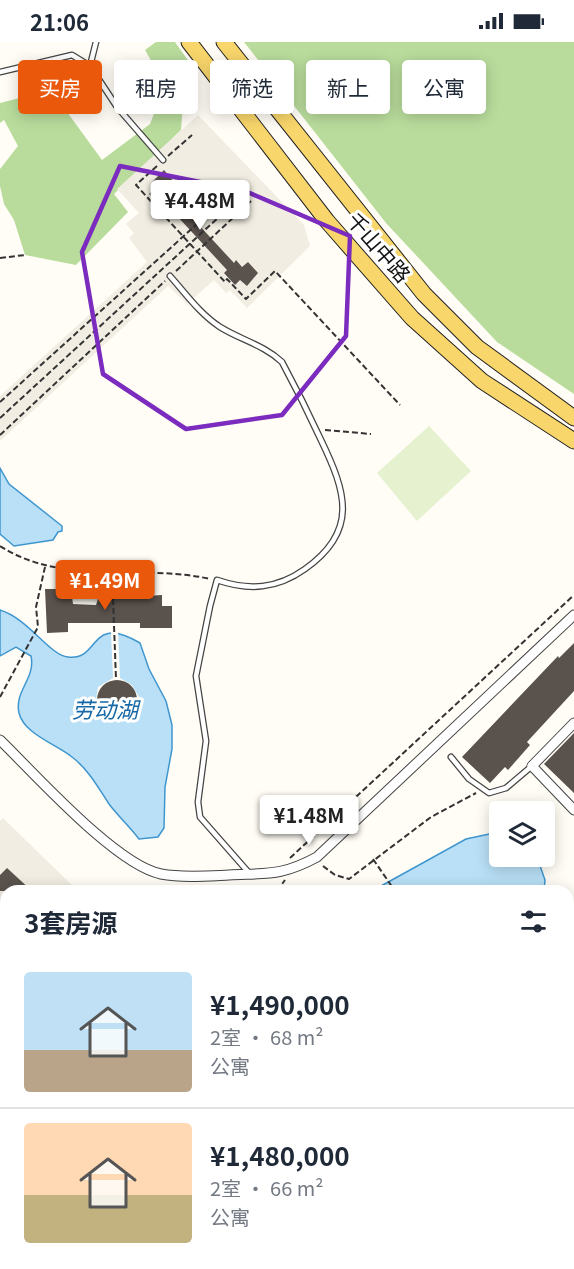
<!DOCTYPE html>
<html lang="zh">
<meta charset="utf-8">
<style>
body{margin:0;font-family:Georgia,"Noto Sans SC",serif;background:#f6f6f7;color:#1f2937;height:100vh;display:flex;flex-direction:column;font-size:22px;white-space:nowrap}
*{box-sizing:border-box;margin:0}
p{font-size:20px;color:#747a83}
.icon{flex:none;width:33px;height:33px;fill:none;stroke:currentColor;stroke-width:2;stroke-linecap:round;stroke-linejoin:round}
.map{position:relative;flex:1;overflow:hidden}
.side{position:absolute;left:0px;top:843px;width:574px;height:384px;display:flex;flex-direction:column;background:#fff;border-radius:18px 18px 0 0;box-shadow:0 3px 15px #0003}
.side>*{flex:none}
.guide{position:absolute;left:18px;top:18px;width:538px;height:54px;display:flex;gap:12px}
.controls{position:absolute;left:489px;top:759px;display:grid;gap:12px}
.controls a{display:grid;place-items:center;width:66px;height:66px;border-radius:6px;background:#fff;box-shadow:0 3px 15px #0003;font-size:30px}
.price{position:absolute;translate:-50% -51px;padding:0 14px;border-radius:6px;background:#fff;color:#222;font-size:20px;line-height:39px;filter:drop-shadow(0 2px 3px #0008)}
.price::after{content:'';position:absolute;left:50%;top:36px;width:18px;height:14px;margin-left:-9px;background:inherit;clip-path:polygon(0 0,100% 0,50% 100%)}
.price.on{background:#ea580c;color:#fff}
ul{padding:0;list-style:none}
li{display:flex;align-items:center;gap:18px;height:150px;padding:0 24px}
li+li{border-top:2px solid #e0e1e3}
li span{display:grid;place-items:center;flex:none;width:168px;height:120px;border-radius:6px;color:#555}
li>.icon{margin-inline-start:auto}
span .icon{width:72px;height:72px;fill:#fffc;stroke-width:1}
li b{font-size:26px}
h2{display:flex;justify-content:space-between;align-items:center;height:72px;padding:0 24px;font-size:26px}
.tag{padding:0 21px;border-radius:6px;background:#fff;box-shadow:0 3px 15px #0003;font-size:21px;line-height:54px}
.tag.on{background:#ea580c;color:#fff}
.status{display:flex;justify-content:space-between;align-items:center;height:42px;padding:0 30px;background:#fff;direction:ltr}
.status svg{height:16px;fill:currentColor}
.map>svg:first-child{display:block}
.forest{fill:#b9dc9c}
.pitch{fill:#e6f2cf}
.plaza{fill:#f1ede2}
.water{fill:#b9e0f7;stroke:#3f96cf;stroke-width:1.5}
.pier{fill:#fffdf5}
.building{fill:#5a524d}
.lines{fill:none;stroke-linecap:round;stroke-linejoin:round}
.lane-casing{stroke:#444;stroke-width:7}
.street-casing{stroke:#444;stroke-width:11}
.primary-casing{stroke:#222;stroke-width:17}
.path{stroke:#333;stroke-width:2;stroke-dasharray:6 3;stroke-linecap:butt}
.lane{stroke:#fff;stroke-width:4.5}
.street{stroke:#fff;stroke-width:9}
.primary{stroke:#f9d66b;stroke-width:15}
.marked{fill:none;stroke:#7b2cbf;stroke-width:4.5;stroke-linejoin:round}
.labels{text-anchor:middle;stroke-width:6;stroke-linejoin:round;paint-order:stroke}
.street-label{font-size:21px;fill:#111;stroke:#fff}
.water-label{font-size:22px;font-style:italic;fill:#1768a6;stroke:#fff}
</style>
<div class="status"><b>21:06</b><svg viewBox="0 0 49 12"><path d="M0 12V9h3v3zM5 12V6h3v6zM10 12V3h3v9zM15 12V0h3v12zM26 1h20v11H26zM47 4h2v5h-2z"/></svg></div>
<div class="map">
<svg width="574" height="1227" viewBox="0 0 574 1227">
<rect width="100%" height="100%" fill="#fffdf5"/>
<path class="forest" d="M156,0H175L192,24L184,47L181,88L114,152L128,170L76,223L25,213L14,178L4,162L0,144V127L18,104L4,78L0,81V61L51,48L102,118L150,82L165,43L145,8Z
M244,0H574V352L497,300L386,181Z
M569,1026L574,1031V1227H365L371,1221H568Z"/>
<path class="pitch" d="M429,384L471,429L417,479L377,431Z"/>
<path class="plaza" d="M198,73L304,183L310,204L247,266L230,248L226,251L214,238L187,262L168,244L0,399V354L147,220L129,196L134,191L126,182L139,171L117,147Z
M3,776L78,849H6V925L0,931V779Z"/>
<path class="water" d="M0,426L9,442L62,484V489L58,490L53,498L14,504L0,492Z
M0,568C29,577 49,613 68,615C101,619 88,571 140,601L149,627L166,659L172,683V707L165,745L164,786L158,795L139,797C130,785 118,774 109,762C98,745 88,727 72,715C56,702 24,692 19,671C14,649 36,636 31,614L16,605L0,614Z
M494,791H499L500,814L537,815L545,838L544,849H372L466,797Z
M568,968L574,973V1031L569,1027Z"/>
<path class="pier" d="M111,590H118L120,636L132,643L139,655L136,672L129,678L119,680L108,678L99,672L95,663L98,645L113,636Z"/>
<path class="building" d="M164,128L175,141L170,146L174,152L172,154L234,221L236,218L242,225L248,220L258,231L247,244L240,238L235,243L224,231L227,228L165,161L162,164L149,152L156,145L152,140Z
M45,547H71L73,562L96,563L98,557L162,553V564H172V586H140V581H68V590L47,591Z
M574,601V649L527,700L530,703L508,728L505,725L490,741L462,715L558,614L559,616Z
M97 658a20 20 0 1 1 40 0a20 20 0 1 1-40 0Z
M574,691V751L544,722Z
M7,826L32,849H0V833Z"/>
<g class="lines">
<defs>
<path id="lane" d="M96,0L90,24L117,65L163,118
M0,30L72,13L90,24
M170,234C186,252 200,272 220,285C241,298 264,303 282,320C296,346 309,372 321,398C346,450 359,489 305,527C277,547 249,549 217,538L210,564L196,634L206,699L198,760L200,775L250,832
M451,715L469,737L489,751L506,746L532,724
M0,1046L6,1047"/>
<path id="street" d="M574,681L532,724L574,768
M0,698C35,732 116,823 161,832C182,836 207,834 229,833C268,831 282,834 317,815L574,573
M568,894L574,888
M568,918L574,923
M0,1018L6,1026
M218,1221L224,1227"/>
<path id="primary" d="M189,0L327,179L412,276L482,339L574,399
M224,0L424,252L477,305L574,376"/>
</defs>
<use href="#lane" class="lane-casing"/>
<use href="#street" class="street-casing"/>
<use href="#primary" class="primary-casing"/>
<path class="path" d="M168,114L192,93
M157,124L136,143L225,240L227,237L246,257L275,229L400,363
M0,216L25,213
M176,229L251,159
M0,360L238,145
M0,376L244,152
M325,388L371,392
M0,393L165,239
M0,504C64,545 140,521 210,537
M112,530L116,637
M0,655L38,585L36,565L45,525
M290,816L574,553
M373,817L395,849
M323,824L335,833L349,837L431,775L476,751
M277,849L285,838
M294,1221L301,1227
M304,1227L310,1221"/>
<use href="#lane" class="lane"/>
<use href="#street" class="street"/>
<use href="#primary" class="primary"/>
</g>
<path class="marked" d="M120,124L245,149L350,194L346,294L282,373L186,387L103,332L82,210Z"/>
<g class="labels">
<g class="street-label">
<text transform="translate(378 206) rotate(49)" y="7">千山中路</text>
</g>
<g class="water-label">
<text x="105" y="676">劳动湖</text>
</g>
</g>
</svg>
<div class="controls">
<a><svg class="icon" aria-label="layers" viewBox="0 0 24 24"><path d="M12 4l9 5-9 5-9-5zM3 14l9 5 9-5"/></svg></a>
</div>
<b class="price" style="left:200px;top:189px">¥4.48M</b>
<b class="price on" style="left:105px;top:569px">¥1.49M</b>
<b class="price" style="left:309px;top:804px">¥1.48M</b>
<div class="guide">
<a class="tag on">买房</a>
<a class="tag">租房</a>
<a class="tag">筛选</a>
<a class="tag">新上</a>
<a class="tag">公寓</a>
</div>
<section class="side">
<h2>3套房源<svg class="icon" aria-label="filters" viewBox="0 0 24 24"><path d="M4 7h16M4 17h16"/><circle cx="9" cy="7" r="2"/><circle cx="15" cy="17" r="2"/></svg></h2>
<ul>
<li><span style="background:linear-gradient(#bfe0f5 65%,#b9a48a 0)"><svg class="icon" aria-label="home" viewBox="0 0 24 24"><path d="M3 11l9-7 9 7M6 9v11h12V9"/></svg></span><div><b>¥1,490,000</b><p>2室 · 68 m²</p><p>公寓</p></div></li>
<li><span style="background:linear-gradient(#ffd9b3 60%,#c2b280 0)"><svg class="icon" aria-label="home" viewBox="0 0 24 24"><path d="M3 11l9-7 9 7M6 9v11h12V9"/></svg></span><div><b>¥1,480,000</b><p>2室 · 66 m²</p><p>公寓</p></div></li>
</ul>
</section>
</div>
